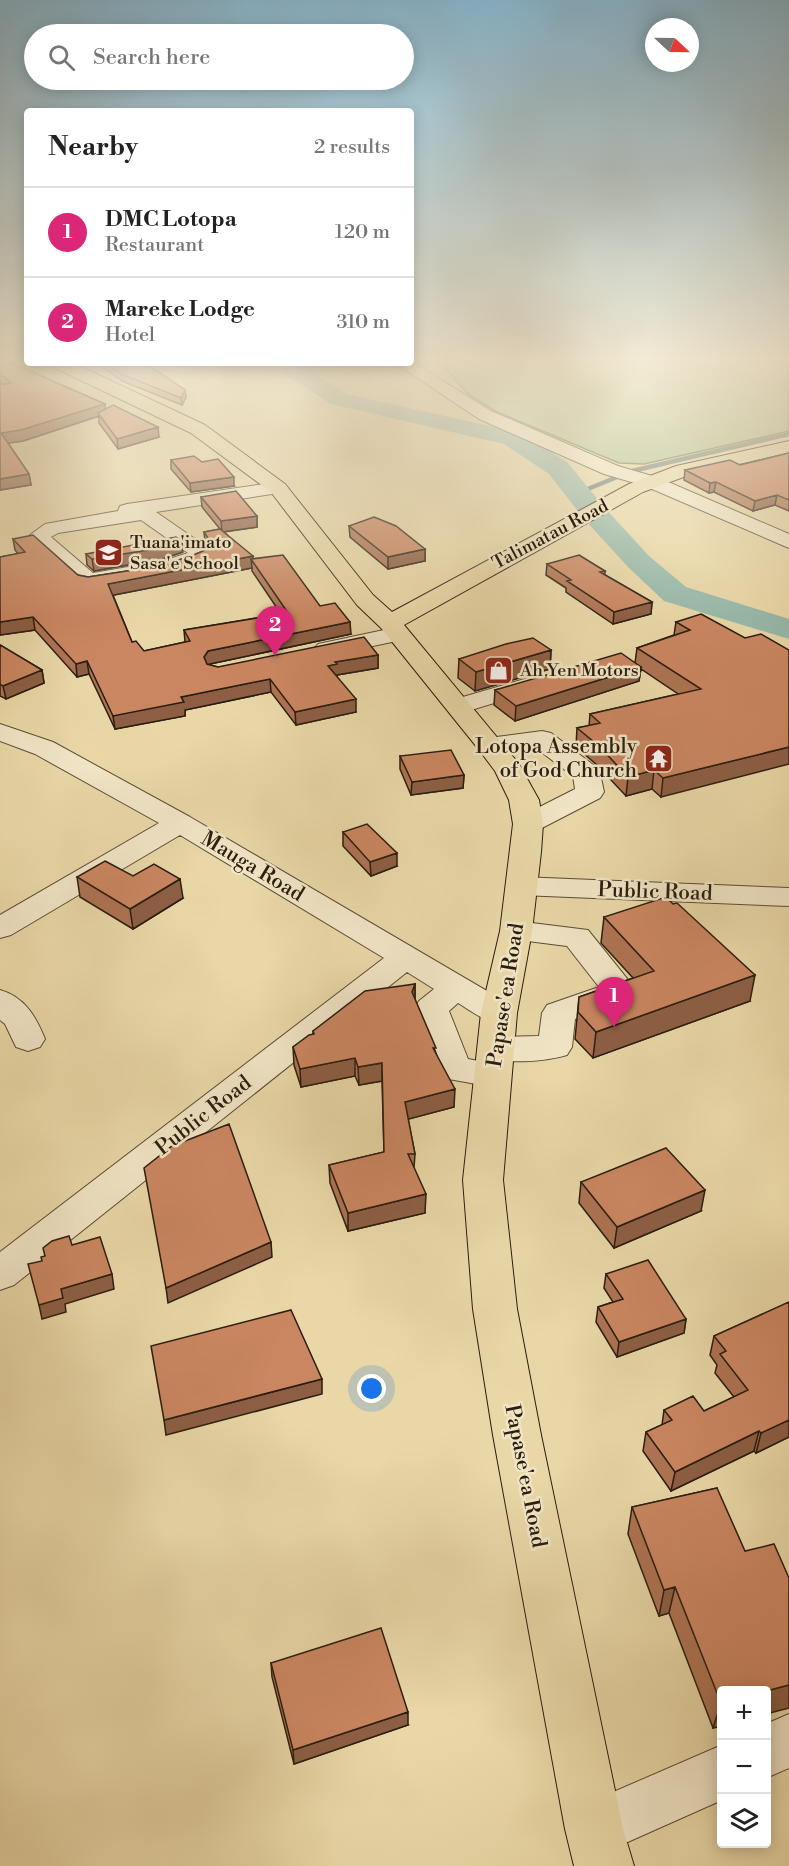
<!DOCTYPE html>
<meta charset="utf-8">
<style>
body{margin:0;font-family:"Libre Bodoni",serif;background:#f6f6f6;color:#222}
.controls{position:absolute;right:18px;bottom:18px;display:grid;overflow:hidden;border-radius:6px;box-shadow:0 3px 15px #0003}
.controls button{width:54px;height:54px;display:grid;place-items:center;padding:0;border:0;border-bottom:2px solid #e0e0e0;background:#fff;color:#222;font:30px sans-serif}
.compass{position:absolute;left:645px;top:18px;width:54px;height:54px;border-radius:50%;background:#fff;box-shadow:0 3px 15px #0003;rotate:112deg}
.you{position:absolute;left:372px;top:1389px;width:21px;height:21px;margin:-15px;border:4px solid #fff;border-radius:50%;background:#1a73e8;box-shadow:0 0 0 9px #1a73e833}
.badge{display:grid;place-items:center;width:39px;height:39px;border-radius:50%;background:#db2777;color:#fff;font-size:20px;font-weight:700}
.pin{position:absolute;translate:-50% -50px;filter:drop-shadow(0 2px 3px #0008)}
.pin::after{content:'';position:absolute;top:32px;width:21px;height:18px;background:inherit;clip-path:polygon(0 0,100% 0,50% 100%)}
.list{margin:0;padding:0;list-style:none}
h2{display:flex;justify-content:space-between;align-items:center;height:78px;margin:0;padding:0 24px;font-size:26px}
h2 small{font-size:20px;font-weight:400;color:#767676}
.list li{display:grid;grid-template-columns:39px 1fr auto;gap:18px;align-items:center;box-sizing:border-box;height:90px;padding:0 24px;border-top:2px solid #e0e0e0}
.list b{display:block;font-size:22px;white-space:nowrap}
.list p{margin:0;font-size:20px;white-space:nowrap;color:#767676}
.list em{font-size:20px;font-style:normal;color:#767676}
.icon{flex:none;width:33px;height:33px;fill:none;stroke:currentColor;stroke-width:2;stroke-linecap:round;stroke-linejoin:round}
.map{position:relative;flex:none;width:789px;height:1866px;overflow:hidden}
.search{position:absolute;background:#fff;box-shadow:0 3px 15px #0003;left:24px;top:24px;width:390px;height:66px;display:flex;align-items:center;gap:15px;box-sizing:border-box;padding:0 21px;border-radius:33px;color:#767676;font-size:22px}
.panel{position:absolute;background:#fff;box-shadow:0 3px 15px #0003;left:24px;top:108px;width:390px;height:258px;border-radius:6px}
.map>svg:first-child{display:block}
.green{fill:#b0bf8d;stroke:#6d6e4e;stroke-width:1.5}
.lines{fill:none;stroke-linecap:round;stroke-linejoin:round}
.stream{stroke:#6b7b6c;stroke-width:4.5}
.river{fill:#97b9aa;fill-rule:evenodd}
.minor-casing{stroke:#5a4c35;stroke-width:2}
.major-casing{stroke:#2a1d0f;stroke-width:2}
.minor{fill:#f1e5c6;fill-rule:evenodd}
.major{fill:#e9d7a7;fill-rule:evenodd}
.wall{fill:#ae7353;stroke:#2a1d0f;stroke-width:1.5;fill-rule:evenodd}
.shaded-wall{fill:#8d5e44;stroke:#2a1d0f;stroke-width:1.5}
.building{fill:#ca8661;stroke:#2a1d0f;stroke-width:1.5}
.labels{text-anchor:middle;stroke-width:5;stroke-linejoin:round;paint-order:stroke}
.far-street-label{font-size:18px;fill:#2a1d0f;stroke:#f1e5c6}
.far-poi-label{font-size:18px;fill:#2a1d0f;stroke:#f1e5c6;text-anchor:start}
.poi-label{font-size:21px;fill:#2a1d0f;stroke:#f1e5c6;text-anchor:end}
.street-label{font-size:21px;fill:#2a1d0f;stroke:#f1e5c6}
</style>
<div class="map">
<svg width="789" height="1866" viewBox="0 0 789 1866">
<rect width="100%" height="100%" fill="#e9d7a7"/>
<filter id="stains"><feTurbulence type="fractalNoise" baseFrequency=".00333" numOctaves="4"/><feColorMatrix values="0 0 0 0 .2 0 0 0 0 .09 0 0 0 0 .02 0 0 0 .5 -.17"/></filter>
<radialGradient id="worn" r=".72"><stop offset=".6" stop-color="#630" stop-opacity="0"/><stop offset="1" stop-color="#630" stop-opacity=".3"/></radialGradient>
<!-- green -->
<path class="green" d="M444 356H789V431L644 464 619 463 497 412 469 395 446 369Z"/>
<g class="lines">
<!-- stream -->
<path class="stream" d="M632 471 789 434
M578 493 617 477"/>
<!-- river -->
<path class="river" d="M281 363H303V366L347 394 521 433 567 462 604 507 649 556 686 587 789 619V639L664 601 629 568 584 519 549 474 504 444 331 404 283 373 280 368Z"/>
<defs>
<path id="minor" d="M411 361 491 411 618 466 659 478 789 534V548L645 486 604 474 479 419 395 363H411Z
M278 482 285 484 288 488 285 492 156 512 205 546 211 555C198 573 113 584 89 587L81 585 34 543 30 535 45 524 118 511 120 506 127 504ZM141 520 188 553 163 561 93 573 51 537 58 533Z
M398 627 406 629 410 634 406 639 326 656 318 654 314 649 318 644Z
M535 676 544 678 547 683 544 688 458 714 449 711 445 706 449 701Z
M0 724 53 742 190 817 511 1005 516 1013 511 1021C490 1027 476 1014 458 1003L449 1011 468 1059 505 1066 511 1075 505 1084 493 1087 443 1078 414 1009 419 1001 434 989 407 972 14 1285 0 1290V1252L384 958 180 835 11 935 0 938V915L159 823 35 754 0 741Z
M542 731 551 733 596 767 600 773 604 792 600 798 538 830 528 833 518 830 514 824 518 818 575 789 573 776 536 748 490 753 481 751 477 745 481 739Z
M521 877 789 888V906L521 895 510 892 506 886 510 880Z
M516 921 588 930 637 991 632 999 575 1019 572 1047 567 1055C543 1062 507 1064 483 1057L478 1049 483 1041 495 1037 539 1036 542 1013 547 1005 599 987 567 946 505 938 500 931 505 924Z
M0 990C25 997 36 1017 45 1039L40 1047 28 1051 16 1047 5 1024 0 1020Z
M789 1714V1768L766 1778V1724Z
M722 1745V1800L594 1857 574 1849 566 1829 574 1809Z"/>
<path id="major" d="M51 363H73L205 425 285 484 373 595 392 612 629 484 676 466 789 441V453L689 475 643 492 404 625 519 764 539 800 543 824 541 852 532 931 517 1013 503 1180 517 1309 541 1435 623 1829 634 1866H574L565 1829 493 1435 473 1309 463 1180 481 1013 500 931 513 824 509 800 495 771 480 751 381 628 357 605 271 492 191 433 53 367Z"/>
</defs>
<!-- minor casing -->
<use href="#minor" class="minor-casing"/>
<!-- major casing -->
<use href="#major" class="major-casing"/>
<!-- minor -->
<use href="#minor" class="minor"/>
<!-- major -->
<use href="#major" class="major"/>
</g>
<!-- wall -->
<path class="wall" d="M0 358 105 404V409L159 437 118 449 99 423V416L23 441 8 443 29 474 31 485 0 490 2 384 0 382Z
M97 363H145L185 390 186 397 182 405 122 381Z
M789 453V511L775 505 753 511 714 492 709 493 684 480 685 470 740 465Z
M171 460 234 486 191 492 171 469Z
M201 497 257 516V527L224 532 253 559 320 606 351 634 210 664 209 665 218 667 378 655V668L337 675V677L356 712 296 725 271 692 185 710V716L115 729 89 674 77 677 35 630 0 635V557L18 554 15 550 13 539 78 575 88 577 153 567 189 557 203 551 208 547 205 543 204 532 220 529 202 507ZM252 568V571L281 614 184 630 185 642 144 651 132 642 113 595Z
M349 526 425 549V561L388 569 350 537Z
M183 552 162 559 94 571 87 565 86 554Z
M547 564 605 571V575L652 602 651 614 613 624 566 592V588L546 575Z
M676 622 745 638 661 797 652 789 626 796 597 765 576 747 577 728 589 726 590 714 678 694 641 669 639 681 515 721 494 705 495 690 635 663 637 648 674 635Z
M0 645 42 670 44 683 6 699 0 696Z
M551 650 550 669 475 691 458 678 459 659Z
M400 756 464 775 463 788 411 795 400 769Z
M343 832 397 866 371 876 343 846Z
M133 876 183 898 133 929 80 897 77 877Z
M604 917 750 1001 593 1058 575 1039 579 997 633 978 601 943Z
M415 984V1000L436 1053 454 1107 408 1119 415 1154 414 1168 425 1213 348 1231 330 1183 329 1165 384 1152 382 1081 359 1085 355 1076 301 1087 294 1065 293 1047 313 1034V1031Z
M581 1182 701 1211 614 1248 579 1203Z
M606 1274 686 1319 684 1333 617 1357 596 1322 598 1307 613 1302 604 1288Z
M789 1302V1437L756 1453 754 1451 671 1491 643 1451 646 1432 662 1425 664 1410 704 1411 734 1397 715 1373 717 1365 710 1355 714 1336Z
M717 1488 722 1726 713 1728 669 1613 659 1616 628 1534 632 1507Z
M271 1663 408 1725 294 1764 272 1677Z"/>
<!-- shaded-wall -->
<path class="shaded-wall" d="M185 390 186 397 182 405 181 398Z
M105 404 106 414 98 413 99 416 23 441 3 444 1 433Z
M158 427 159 437 118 449 117 439Z
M29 474 31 485 0 490V479Z
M234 477V486L191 492 190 483Z
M716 482 714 492 709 493 710 483Z
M777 495 775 505 753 511 755 501Z
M257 516V527L222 532 221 521Z
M182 541 183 552 162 559 94 571 92 559Z
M425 549V561L388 569V557Z
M253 556V562L251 559 252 568 109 596 108 584Z
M652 602 651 614 613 624 614 612Z
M33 617 35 630 0 635V622Z
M350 622 351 634 210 664 205 670 204 657 208 651Z
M551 650 550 669 475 691 476 672Z
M378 655V668L337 675V677L328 666 335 662Z
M87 661 89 674 77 677 76 664Z
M641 667 639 681 515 721 516 706Z
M42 670 44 683 6 699 3 686Z
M270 679 271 692 185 710V716L115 729 113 716 181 697Z
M356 699V712L296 725 295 712Z
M789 747V764L661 797 663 778Z
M654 770 652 789 626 796 628 777Z
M464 775 463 788 411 795 412 782Z
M397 853V866L371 876 370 862Z
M180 879 183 898 133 929 130 909Z
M755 975 750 1001 593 1058 596 1032Z
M415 984V1002L412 992Z
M355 1058V1076L301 1087 300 1069Z
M382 1063V1081L359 1085 358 1067Z
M455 1089 454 1107 405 1120V1102Z
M705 1190 701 1211 614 1248 617 1227Z
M426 1194 425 1213 348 1231V1213Z
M271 1242 272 1257 168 1303 166 1288Z
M112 1274 114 1289 65 1304 66 1312 42 1319 39 1305 61 1289Z
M686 1319 684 1333 617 1357 619 1342Z
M322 1379V1394L166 1435 164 1420Z
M789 1420V1437L756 1453 761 1433Z
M759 1431 754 1451 671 1491 675 1472Z
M675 1587 669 1613 659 1616 664 1590Z
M789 1685V1708L766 1714V1691Z
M721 1703H722V1726L713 1728Z
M408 1712V1725L294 1764 293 1750Z"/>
<!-- building -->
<path class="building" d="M0 358 105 404 21 430 1 433 29 474 0 479V385L11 383 0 374Z
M106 363H145L185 390 181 398 121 374Z
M113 405 158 427 117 439 98 413Z
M789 453V500L777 495 755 501 716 482 710 483 685 470 730 460 740 465Z
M194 456 202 462 218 459 234 477 190 483 171 460Z
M236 491 257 516 221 521 201 497Z
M374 517 396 526 425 549 388 557 349 526Z
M220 529 253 556 108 584 132 642 136 641 144 651 190 641 184 630 288 613 251 559 283 555 320 606 335 603 350 622 208 651 204 657 207 664 218 667 364 637 378 655 335 662 337 664 328 666 356 699 295 712 270 679 181 697 184 702 113 716 87 661 76 664 33 617 0 622V557L25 552 13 539 33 535 78 575 88 577 153 567 189 557 203 551 212 544 204 532Z
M176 537 182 541 161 548 92 559 86 554Z
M579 555 605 571 600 572 652 602 614 612 567 581 571 580 547 564Z
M701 614 745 638 761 634 789 650V747L663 778 654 770 628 777 599 746 577 728 600 723 590 714 701 689 637 648 690 630 676 622Z
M533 638 551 650 476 672 459 659 506 644Z
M0 645 42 670 3 686 0 684Z
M621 653 641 667 516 706 495 690Z
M451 750 464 775 412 782 400 756Z
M367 824 397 853 370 862 343 832Z
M105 861 133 876 154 864 180 879 130 909 77 877Z
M666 897 673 904 677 903 755 975 596 1032 578 1012 579 997 654 971 604 917Z
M415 984 412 992 436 1048H433L455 1089 405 1102 415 1154H408L426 1194 348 1213 329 1165 384 1152 382 1063 358 1067 355 1058 300 1069 293 1047 309 1035 314 1034 313 1031 365 991Z
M229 1124 271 1242 166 1288 144 1168 172 1146Z
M666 1148 705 1190 617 1227 581 1182Z
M69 1236 72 1245 100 1237 112 1274 61 1289 63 1298 39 1305 28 1264 42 1261 41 1257 45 1256 43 1248 52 1241Z
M648 1260 686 1319 619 1342 598 1307 623 1299 606 1274Z
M789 1302V1420L761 1433 759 1431 675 1472 646 1432 672 1420 664 1410 693 1396 704 1411 748 1390 720 1354 726 1351 714 1336Z
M291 1310 322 1379 164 1420 151 1346Z
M717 1488 745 1551 774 1544 789 1578V1685L766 1691 722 1690V1703H721L675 1587 664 1590 632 1507Z
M381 1628 408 1712 293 1750 271 1663Z"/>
<!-- sky -->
<linearGradient id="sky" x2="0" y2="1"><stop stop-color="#87b6cf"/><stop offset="0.58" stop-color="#f5edd7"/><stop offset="1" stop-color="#f5edd7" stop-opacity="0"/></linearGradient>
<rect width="789" height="618" fill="url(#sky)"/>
<!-- icons -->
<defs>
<symbol id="school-square" viewBox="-11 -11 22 22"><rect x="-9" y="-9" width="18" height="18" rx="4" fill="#8f2418" stroke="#f1e5c6"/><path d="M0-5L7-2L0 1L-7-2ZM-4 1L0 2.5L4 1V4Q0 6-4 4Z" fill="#fff"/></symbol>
<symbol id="shop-square" viewBox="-11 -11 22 22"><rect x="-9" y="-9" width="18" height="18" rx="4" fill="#8f2418" stroke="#f1e5c6"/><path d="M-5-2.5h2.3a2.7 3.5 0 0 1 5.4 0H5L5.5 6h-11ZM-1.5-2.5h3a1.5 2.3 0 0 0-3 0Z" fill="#fff"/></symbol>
<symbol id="temple-square" viewBox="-11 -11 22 22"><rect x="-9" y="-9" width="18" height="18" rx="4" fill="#8f2418" stroke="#f1e5c6"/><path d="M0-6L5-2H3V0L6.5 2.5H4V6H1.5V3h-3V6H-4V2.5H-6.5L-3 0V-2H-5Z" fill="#fff"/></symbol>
</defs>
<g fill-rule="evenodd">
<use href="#school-square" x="92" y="536" width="33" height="33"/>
<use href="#shop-square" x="482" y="654" width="33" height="33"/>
<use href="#temple-square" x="642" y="742" width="33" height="33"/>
</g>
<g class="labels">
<!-- far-street labels -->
<g class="far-street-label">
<text transform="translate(550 534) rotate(-28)" y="6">Talimatau Road</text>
</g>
<!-- far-poi labels -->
<g class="far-poi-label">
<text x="130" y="548">Tuana'imato<tspan x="130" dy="21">Sasa'e School</tspan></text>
<text x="520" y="676">Ah Yen Motors</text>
</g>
<!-- poi labels -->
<g class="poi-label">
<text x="637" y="753">Lotopa Assembly<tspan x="637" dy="24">of God Church</tspan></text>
</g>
<!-- street labels -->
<g class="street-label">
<text transform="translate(253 866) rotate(31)" y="7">Mauga Road</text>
<text transform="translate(655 891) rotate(2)" y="7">Public Road</text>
<text transform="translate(505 995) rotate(-81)" y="7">Papase'ea Road</text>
<text transform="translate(203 1115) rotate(-38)" y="7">Public Road</text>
<text transform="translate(526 1476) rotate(79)" y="7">Papase'ea Road</text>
</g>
</g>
<rect width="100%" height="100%" filter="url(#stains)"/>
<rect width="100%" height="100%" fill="url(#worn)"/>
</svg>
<div class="controls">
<button>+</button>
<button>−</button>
<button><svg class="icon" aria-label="layers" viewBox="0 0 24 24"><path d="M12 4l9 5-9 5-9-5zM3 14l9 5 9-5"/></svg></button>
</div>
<svg class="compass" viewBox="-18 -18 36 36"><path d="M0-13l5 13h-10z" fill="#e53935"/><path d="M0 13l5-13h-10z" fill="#767676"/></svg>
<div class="you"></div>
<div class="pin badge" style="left:614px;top:1027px">1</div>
<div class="pin badge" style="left:275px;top:656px">2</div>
<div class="search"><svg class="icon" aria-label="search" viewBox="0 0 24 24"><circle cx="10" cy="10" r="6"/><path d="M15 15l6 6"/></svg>Search here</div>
<section class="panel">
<h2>Nearby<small>2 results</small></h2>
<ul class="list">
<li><span class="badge">1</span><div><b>DMC Lotopa</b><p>Restaurant</p></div><em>120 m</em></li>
<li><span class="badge">2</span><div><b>Mareke Lodge</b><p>Hotel</p></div><em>310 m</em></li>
</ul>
</section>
</div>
